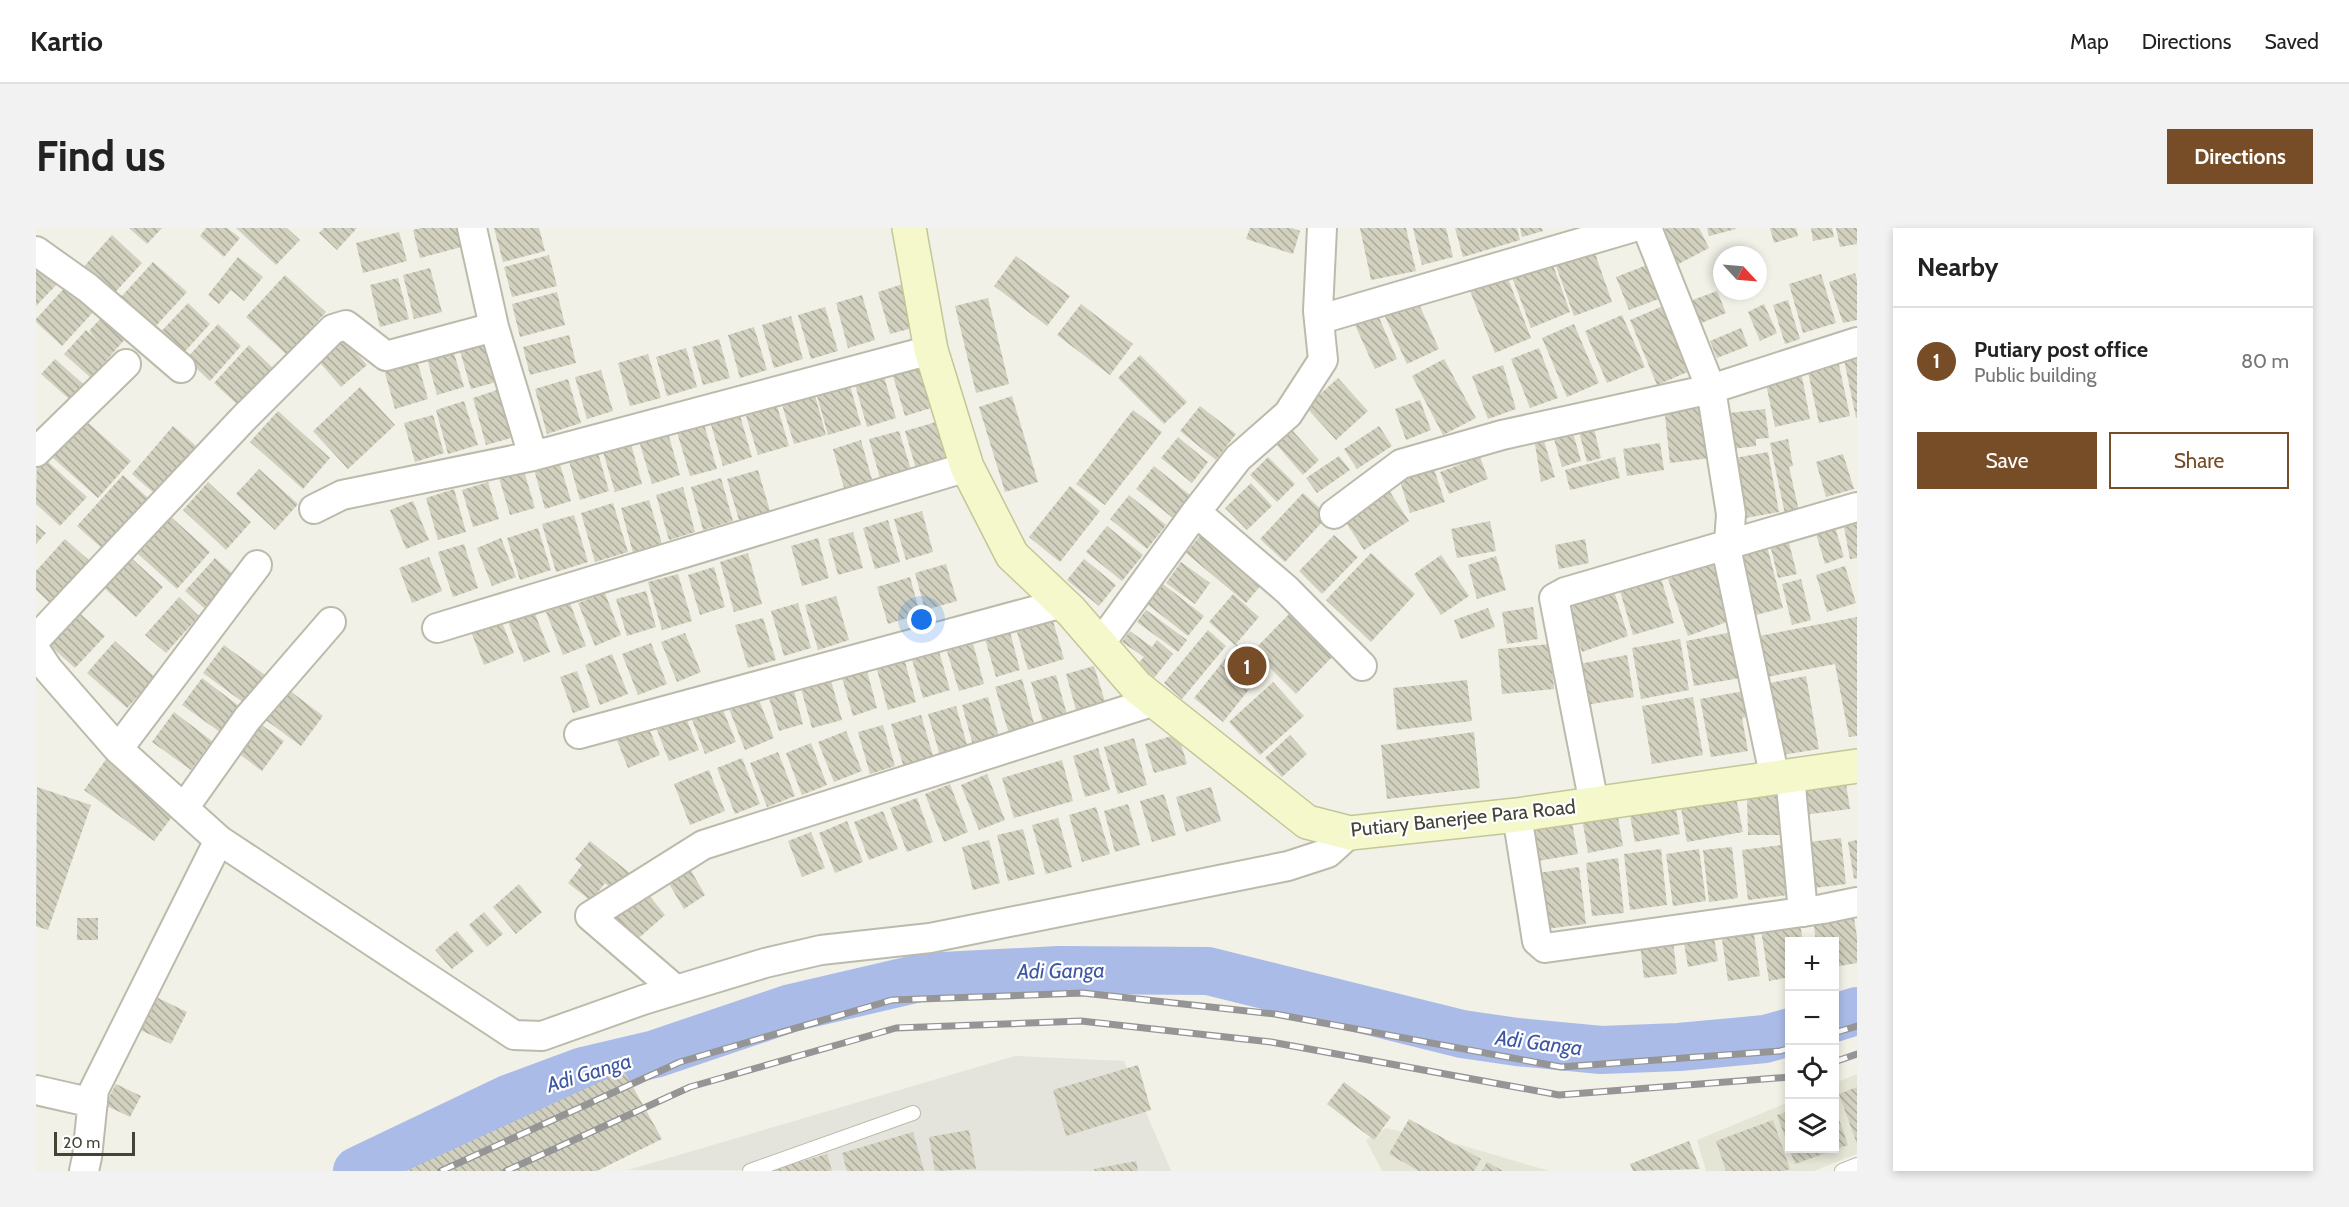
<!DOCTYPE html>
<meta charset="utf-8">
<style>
body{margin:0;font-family:Cabin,sans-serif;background:#f2f2f2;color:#222}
.controls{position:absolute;right:18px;bottom:18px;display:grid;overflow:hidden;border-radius:0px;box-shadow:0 3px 9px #0003}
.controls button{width:54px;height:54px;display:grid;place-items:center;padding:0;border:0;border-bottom:2px solid #e0e0e0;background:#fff;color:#222;font:30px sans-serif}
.compass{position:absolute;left:1677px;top:18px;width:54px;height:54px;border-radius:50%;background:#fff;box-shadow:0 3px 9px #0003;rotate:116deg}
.scale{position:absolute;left:18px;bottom:15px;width:81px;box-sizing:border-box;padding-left:6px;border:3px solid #444337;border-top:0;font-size:16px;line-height:21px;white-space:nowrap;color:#444337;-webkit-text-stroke:4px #fff;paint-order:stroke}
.you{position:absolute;left:886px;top:392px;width:21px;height:21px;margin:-15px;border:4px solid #fff;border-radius:50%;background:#1a73e8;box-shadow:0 0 0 9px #1a73e833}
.badge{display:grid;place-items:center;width:39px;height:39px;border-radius:50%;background:#774d28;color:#fff;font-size:20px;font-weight:700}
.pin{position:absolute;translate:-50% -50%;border:3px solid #fff;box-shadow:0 2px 6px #0006}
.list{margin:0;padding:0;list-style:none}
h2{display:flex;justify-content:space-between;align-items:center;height:78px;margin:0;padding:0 24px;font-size:26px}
h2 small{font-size:20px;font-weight:400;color:#767676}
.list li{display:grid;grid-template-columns:39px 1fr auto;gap:18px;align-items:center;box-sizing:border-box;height:108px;padding:0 24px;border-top:2px solid #e0e0e0}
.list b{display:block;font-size:22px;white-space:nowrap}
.list p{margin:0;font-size:20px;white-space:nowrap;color:#767676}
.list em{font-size:20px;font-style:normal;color:#767676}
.actions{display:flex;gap:12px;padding:18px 24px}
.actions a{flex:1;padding:14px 0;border:2px solid #774d28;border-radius:0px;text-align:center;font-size:21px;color:#774d28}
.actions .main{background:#774d28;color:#fff}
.icon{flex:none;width:33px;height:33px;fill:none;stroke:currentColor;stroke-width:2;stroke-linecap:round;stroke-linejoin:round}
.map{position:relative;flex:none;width:1821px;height:943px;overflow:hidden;border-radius:0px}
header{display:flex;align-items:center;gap:36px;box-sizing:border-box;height:84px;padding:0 30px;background:#fff;border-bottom:2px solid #e0e0e0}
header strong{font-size:28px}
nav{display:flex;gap:33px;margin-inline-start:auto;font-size:21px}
.intro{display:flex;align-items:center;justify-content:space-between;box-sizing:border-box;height:144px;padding:0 36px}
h1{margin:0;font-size:42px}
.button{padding:15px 27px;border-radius:0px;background:#774d28;color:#fff;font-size:21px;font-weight:700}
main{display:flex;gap:36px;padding:0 36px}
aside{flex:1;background:#fff;border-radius:0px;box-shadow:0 3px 9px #0003}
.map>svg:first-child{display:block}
.residential{fill:#e5e5d6}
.industrial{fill:#e4e3dc}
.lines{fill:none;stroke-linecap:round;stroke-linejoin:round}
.river{stroke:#aabbe7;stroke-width:48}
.building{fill:url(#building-back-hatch)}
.lane-casing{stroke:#bcbbab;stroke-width:16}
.street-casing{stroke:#bcbbab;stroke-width:32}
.secondary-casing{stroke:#c4c698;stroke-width:36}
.lane{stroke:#fff;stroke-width:14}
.street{stroke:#fff;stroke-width:28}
.secondary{stroke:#f4f8cb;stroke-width:33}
.rail-casing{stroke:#959595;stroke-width:7}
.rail{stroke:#fff;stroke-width:4.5;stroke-dasharray:14;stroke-linecap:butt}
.labels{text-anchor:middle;stroke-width:4.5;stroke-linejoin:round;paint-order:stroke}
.street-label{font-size:20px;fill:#444337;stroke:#fff}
.water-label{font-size:21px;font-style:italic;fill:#3d57a2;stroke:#fff}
</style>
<header>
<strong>Kartio</strong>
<nav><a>Map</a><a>Directions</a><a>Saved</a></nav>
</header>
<div class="intro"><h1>Find us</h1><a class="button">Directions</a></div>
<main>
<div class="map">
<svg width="1821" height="943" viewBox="0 0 1821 943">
<defs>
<pattern id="building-back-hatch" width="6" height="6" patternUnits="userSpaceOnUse" patternTransform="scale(1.5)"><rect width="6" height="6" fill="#d2d0be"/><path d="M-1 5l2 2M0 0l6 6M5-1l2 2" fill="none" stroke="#acaa9b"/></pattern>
</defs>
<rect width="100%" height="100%" fill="#f1f1e7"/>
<!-- residential -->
<path class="residential" d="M1821 846V926L1778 943H1670L1661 912 1753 874 1754 920H1798L1799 855Z
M1350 900 1425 917 1513 943H1346L1330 912Z"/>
<!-- industrial -->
<path class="industrial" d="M979 828 1088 833 1135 943 592 942Z"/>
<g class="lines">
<!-- river -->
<path class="river" d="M1798 790 1821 783
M321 943 474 870 547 843 619 826 755 780 888 749 1023 742 1172 743 1426 806 1481 814 1565 822 1643 819 1729 811 1754 804"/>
</g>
<!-- building -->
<path class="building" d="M93 0H126L111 16Z
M170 0H191L204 10 188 29 164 8Z
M200 0H251L264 12 240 37Z
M288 0H321L301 22 283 5Z
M385 0H425L429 18 384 30 377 2Z
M458 0H503L509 23 467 34Z
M1214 0H1256L1264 3 1257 26 1210 11Z
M1324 0H1370L1380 43 1335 52Z
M1377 0H1410L1417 29 1386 37Z
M1419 0H1481L1484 12 1427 29Z
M1484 0H1506L1507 3 1486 9Z
M1631 0H1663L1673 20 1633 41 1616 7Z
M1671 0H1700V1L1673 8Z
M1734 0H1760L1762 8 1738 15Z
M1775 0H1796L1798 9 1777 13Z
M1800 0H1821V16L1804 19Z
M363 4 371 33 327 45 320 15Z
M76 7 106 35 73 71 43 44Z
M1555 14 1576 74 1538 88 1516 27Z
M1513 26 1534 84 1495 100 1473 41Z
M513 27 521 58 476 69 468 39Z
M980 28 1034 68 1011 98 958 58Z
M202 29 227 49 208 73 195 62 183 76 172 67Z
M0 33 23 54 0 78Z
M117 34 151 64 118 100 85 69Z
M1616 35 1628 69 1593 82 1580 49Z
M394 40 406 84 378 91 367 47Z
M1469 43 1495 110 1459 125 1432 58Z
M1819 45 1821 52V92L1807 95 1793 54Z
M1785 46 1800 95 1767 105 1753 56Z
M249 47 290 84 251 127 210 89Z
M362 50 373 91 344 99 334 57Z
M33 55 60 81 26 118 0 94V91Z
M867 56 880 99 854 106 842 64Z
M1681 63 1690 85 1663 96 1654 73Z
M521 64 529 97 484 109 476 76Z
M826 67 839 112 812 120 800 75Z
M1379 67 1403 121 1371 136 1346 82Z
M952 70 973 156 940 165 919 78Z
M1752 72 1764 111 1749 116 1737 77Z
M152 75 174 96 143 130 120 109Z
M1634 75 1661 140 1621 157 1594 92Z
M1045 76 1097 116 1074 147 1021 107Z
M1728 76 1741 105 1724 113 1712 84Z
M1338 78 1361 131 1339 141 1315 88Z
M789 79 802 123 775 131 762 87Z
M74 80 97 102 55 150 28 126 50 102 61 112 53 103Z
M1586 87 1609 139 1571 155 1549 103Z
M755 88 767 131 738 140 726 97Z
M182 96 205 118 174 153 150 131Z
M1538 96 1563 155 1531 169 1506 110Z
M718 99 731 142 704 150 692 107Z
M1705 100 1712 118 1681 130 1674 113Z
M451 107 464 153 435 161 422 116Z
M533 107 540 135 494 147 487 119Z
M305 108 331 137 305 159 280 130Z
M683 111 694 150 667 157 656 119Z
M415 115 428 159 401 167 389 123Z
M213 117 238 141 204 179 178 155Z
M650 120 661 159 631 168 620 129Z
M1503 120 1522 170 1494 180 1475 131Z
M1821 123V190H1820L1807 127Z
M612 126 625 170 594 178 582 135Z
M1104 127 1151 174 1128 196 1082 150Z
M1801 128 1814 188 1783 195 1770 135Z
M380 129 392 171 359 181 347 138Z
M19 131 54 162 40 177 5 146Z
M1408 131 1440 190 1407 207 1376 148Z
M882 137 895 180 869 188 856 145Z
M1467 137 1480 181 1452 191 1436 148Z
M565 142 577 183 551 191 539 149Z
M1765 143 1774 191 1739 199 1729 151Z
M847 145 860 190 831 199 818 153Z
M1302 150 1332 183 1300 212 1270 179Z
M532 151 545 195 511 206 499 161Z
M813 154 825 197 792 207 780 164Z
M324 159 359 197 312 241 277 203Z
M777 160 790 207 758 216 744 170Z
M464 161 478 209 450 217 437 170Z
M976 168 1002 254 969 264 943 179Z
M1384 172 1395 202 1370 212 1359 181Z
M428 173 442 217 412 226 400 182Z
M1669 173 1675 230 1634 235 1628 178Z
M741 178 753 218 722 227 710 188Z
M1164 178 1200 206 1180 232 1144 203Z
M1729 181 1733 210 1720 211V218L1696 221 1693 185Z
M1097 182 1126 204 1069 277 1040 256Z
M242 183 294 230 267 261 214 214Z
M703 184 716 229 687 238 674 193Z
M41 185 95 233 62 270 8 222Z
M397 187 408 225 379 234 368 195Z
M1556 192 1565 230 1551 234 1541 196Z
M900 194 911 235 881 244 869 203Z
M668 196 681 241 654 248 641 204Z
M137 198 160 218 119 266 96 246Z
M1343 198 1356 218 1321 241 1308 221Z
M1535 198 1545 233 1526 239 1516 204Z
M1256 202 1283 232 1267 247 1240 216Z
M863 203 877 248 846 257 833 211Z
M632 205 644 247 616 256 603 213Z
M1142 209 1172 234 1156 255 1125 230Z
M1752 211 1757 238 1753 239 1763 283 1749 286 1734 215Z
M825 212 838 259 810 267 797 221Z
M1508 213 1519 249 1505 254 1499 216Z
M1624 215 1628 242 1591 248 1587 221Z
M595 216 606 256 579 264 567 224Z
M1 224 51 269 24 298 0 276Z
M1732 224 1743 284 1704 291 1693 231Z
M562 225 573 263 544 272 533 233Z
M1807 226 1818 261 1790 269 1780 234Z
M1303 228 1314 242 1281 265 1270 250Z
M1232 229 1259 256 1241 274 1214 247Z
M1444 229 1452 251 1413 266 1404 244Z
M1579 229 1584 250 1534 262 1529 242Z
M523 233 535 273 509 281 498 241Z
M1118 238 1155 268 1137 290 1100 261Z
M223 241 262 276 239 302 200 266Z
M1398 241 1409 274 1374 285 1364 253Z
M722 242 734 283 703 292 691 251Z
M488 243 499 280 474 287 463 250Z
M87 247 115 273 70 324 41 298Z
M685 250 697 293 667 302 655 259Z
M172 254 215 294 190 322 147 282Z
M452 254 463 291 437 299 426 262Z
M1215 255 1236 278 1211 302 1189 280Z
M1034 258 1064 283 1024 334 993 309Z
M647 259 659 304 633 312 620 267Z
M418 261 430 304 402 312 390 270Z
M1352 261 1373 293 1328 322 1307 290Z
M1267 265 1292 288 1249 334 1224 311Z
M1093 267 1130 297 1111 321 1074 291Z
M613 272 626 316 597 325 585 280Z
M377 273 393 312 370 321 354 282Z
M577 275 592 324 559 334 545 285Z
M886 283 897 324 870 332 858 291Z
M538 287 552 334 520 344 506 296Z
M135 289 174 324 141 361 102 326Z
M852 292 864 334 839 341 827 300Z
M1454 293 1460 323 1421 330 1415 301Z
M1798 296 1808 329 1789 336 1779 302Z
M1821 296V330L1814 331 1808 299Z
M0 297 10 305 0 316Z
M1071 298 1107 327 1086 353 1050 324Z
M1171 299 1231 350 1210 375 1150 325Z
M502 300 515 342 484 352 471 310Z
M817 304 827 340 802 347 792 311Z
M1298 307 1322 329 1286 366 1263 343Z
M465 310 480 349 456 358 441 320Z
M782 310 793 350 766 358 755 318Z
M29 311 55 334 16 377 0 362V343Z
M1549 311 1553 335 1523 341 1519 317Z
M1752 311 1761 346 1742 350 1734 316Z
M428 316 442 360 417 369 402 324Z
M1731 318 1747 380 1716 388 1700 327Z
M712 325 726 376 698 384 684 334Z
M1335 325 1379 366 1335 414 1290 372Z
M91 326 127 359 100 389 64 356Z
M1405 327 1433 368 1405 387 1378 346Z
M1460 328 1470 362 1441 371 1432 337Z
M393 329 406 363 376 375 363 340Z
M179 330 198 347 168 380 149 363Z
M1048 331 1080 357 1063 378 1031 352Z
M1145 334 1174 355 1159 376 1130 355Z
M1680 334 1699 391 1652 408 1632 351Z
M910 336 921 373 889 382 879 345Z
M1809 338 1820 375 1791 384 1780 347Z
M678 339 689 379 664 387 652 347Z
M1623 343 1638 395 1597 407 1582 356Z
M642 346 656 393 626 402 612 354Z
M874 349 884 386 852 396 841 359Z
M1765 351 1775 392 1756 397 1746 356Z
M1127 356 1168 388 1152 408 1111 376Z
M610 363 620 399 591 408 580 371Z
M1578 363 1592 408 1546 424 1531 379Z
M569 365 585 407 559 418 542 375Z
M1197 366 1223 389 1199 417 1173 394Z
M800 368 813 412 782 422 769 377Z
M143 369 163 388 130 425 109 407Z
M534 375 550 418 527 427 510 384Z
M762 375 775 420 748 428 735 383Z
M1497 379 1502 411 1471 416 1466 384Z
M1259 380 1302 423 1260 466 1217 423Z
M1452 380 1459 399 1425 411 1418 392Z
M497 381 514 424 488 434 471 391Z
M40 382 69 408 39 440 10 414Z
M1110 382 1151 412 1142 424 1101 394Z
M464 389 478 425 448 437 434 401Z
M1821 389V508L1813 509 1799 436 1725 450 1718 409Z
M727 390 740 432 712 440 699 397Z
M1017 393 1028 431 992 442 981 404Z
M1172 402 1190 418 1146 471 1128 455Z
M1094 403 1116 419 1121 412 1137 426 1118 450 1101 437 1108 429 1086 414Z
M1702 403 1710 449 1658 458 1650 413Z
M974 404 984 442 960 449 949 411Z
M649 405 665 444 641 454 625 414Z
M1644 411 1653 462 1605 471 1596 420Z
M936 412 948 456 923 463 910 420Z
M79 413 119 449 91 480 51 445Z
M615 415 631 456 602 467 586 426Z
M1201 416 1230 440 1187 494 1158 470Z
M1514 416 1518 461 1466 466 1462 421Z
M188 417 229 447 208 475 167 445Z
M902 420 914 462 887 470 875 428Z
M576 426 592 466 564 477 549 437Z
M1591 427 1598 469 1550 477 1543 436Z
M868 430 880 474 852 482 840 438Z
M1058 438 1071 480 1042 489 1030 446Z
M541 443 554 479 537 485 524 449Z
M831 443 841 480 817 488 806 450Z
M1020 447 1032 490 1008 497 995 454Z
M1770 448 1783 521 1746 527 1734 455Z
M794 449 806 492 776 500 764 457Z
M166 450 203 478 184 504 146 477Z
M986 451 999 499 973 506 959 459Z
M1431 452 1436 493 1361 502 1357 460Z
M1237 454 1268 488 1224 527 1193 494Z
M245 456 287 488 265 518 223 487Z
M756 456 767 496 743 503 731 463Z
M1713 462 1717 488 1706 490 1712 523 1675 529 1664 471Z
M721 467 738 510 709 522 692 478Z
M952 469 963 509 937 517 926 477Z
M1657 469 1667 527 1616 536 1606 478Z
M685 477 700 514 669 526 655 489Z
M920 478 932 520 904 528 892 486Z
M138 484 176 513 155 542 116 514Z
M648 485 663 522 633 533 619 497Z
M885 487 898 531 868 540 855 496Z
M216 490 248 513 226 543 194 519Z
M610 493 624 527 592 540 578 505Z
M847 497 859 538 834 546 822 504Z
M810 503 826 543 798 554 782 514Z
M1438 504 1444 560 1351 571 1345 517Z
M1142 506 1151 536 1118 545 1109 516Z
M1254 507 1271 526 1246 549 1229 530Z
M1098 510 1111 557 1082 566 1068 519Z
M775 515 791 557 766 567 750 525Z
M1062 520 1074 562 1049 569 1037 528Z
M742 524 759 568 731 579 714 535Z
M71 530 141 582 118 613 48 562Z
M706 530 724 576 699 586 681 540Z
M1026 532 1037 573 978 590 966 550Z
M673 542 689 583 654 597 638 556Z
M951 546 969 592 943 602 925 557Z
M914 556 932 604 908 614 889 566Z
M1810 556 1814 581 1767 587 1764 563Z
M1 559 55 577 12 702 0 698Z
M1175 559 1185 593 1150 604 1140 569Z
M1128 566 1140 607 1116 614 1104 573Z
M1747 568 1749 607H1712L1711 569Z
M881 570 897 614 871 624 854 580Z
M1700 570 1707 604 1651 614 1645 580Z
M1639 574 1644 606 1599 614 1593 583Z
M1092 576 1104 617 1079 624 1068 583Z
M1060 579 1074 626 1046 634 1033 587Z
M847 583 862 621 833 632 818 594Z
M1581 584 1587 618 1552 625 1546 590Z
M1022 590 1036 639 1010 646 996 597Z
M1535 590 1542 626 1502 633 1496 597Z
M811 593 827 634 799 645 783 605Z
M987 601 999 646 972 653 961 607Z
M775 604 789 640 766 649 752 613Z
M1805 610 1810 656 1770 661 1765 615Z
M953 612 964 655 937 662 926 619Z
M1821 612V650L1818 651 1812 614Z
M554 613 595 646 580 664 569 655 555 673 532 655 546 637 539 631Z
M1753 616 1759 666 1712 672 1706 622Z
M1696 619 1702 670 1673 674 1667 622Z
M1625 621 1631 677 1594 682 1588 626Z
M1663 621 1670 673 1637 678 1630 626Z
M1582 630 1588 685 1556 688 1550 635Z
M1543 639 1550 696 1509 701 1502 645Z
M654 641 669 667 648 681 632 654Z
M483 656 506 684 480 706 457 679Z
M608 661 629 687 596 716 574 690Z
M448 684 467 706 451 719 433 697Z
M1817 684 1821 709V735L1798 739V714H1780L1777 691Z
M41 690H62V712H41Z
M1716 692 1724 748 1692 753 1684 697Z
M1764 695 1767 714H1754V749L1733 753 1725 702Z
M1676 698 1682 733 1652 739 1646 703Z
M421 703 438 723 416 741 399 722Z
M1636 705 1641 746 1608 750 1603 708Z
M120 769 151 784 135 816 104 802Z
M1102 837 1115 882 1030 908 1017 862Z
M588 843 626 911 561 943H370Z
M1308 854 1355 889 1338 912 1291 876Z
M80 856 105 868 94 889 69 877Z
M1821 859V916L1803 866Z
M1799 880 1812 917 1759 936 1741 887 1754 883V920H1798Z
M1373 891 1445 931 1438 943H1383L1353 926Z
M1737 892 1754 941 1748 943H1690L1680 913Z
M933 902 940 941 899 943 893 909Z
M877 904 888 943H811L806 925Z
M1653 913 1664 941 1597 943 1594 936Z
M791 926 796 943H736V942Z
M1100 933 1102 943H1059L1058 941Z
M1451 934 1467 943H1446Z"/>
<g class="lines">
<defs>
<path id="lane" d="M714 943 877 885
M1806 943 1821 937"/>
<path id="street" d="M436 0 458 99 497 228
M1611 0 1675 161 1695 286 1692 329 1739 551
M0 23 52 60 145 140
M1285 91 1595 0
M0 224 90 136
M278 281 306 267 497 228 895 122
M1160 284 1251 362 1326 438
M1298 286 1365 236 1466 207 1675 161 1821 114
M401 400 931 239
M0 411 207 191 297 101 310 97 350 128 458 99
M1064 416 1160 284 1202 230 1252 186 1287 132 1282 83 1286 0
M0 423 12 441 82 521 183 612 478 807 506 808 607 772 729 735 785 722 894 710 1252 638 1292 625 1314 605
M543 506 1027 375
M82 521 221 337
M1754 548 1767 684
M1558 576 1518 370 1529 364 1821 279
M148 580 211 491 295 394
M1481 587 1501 713 1509 720 1787 681 1821 674
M640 762 554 688 667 617 1119 473
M0 862 57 875
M48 943 51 929 58 862 183 612"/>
<path id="secondary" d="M873 0 895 122 931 239 976 327 1035 383 1101 459 1271 594 1314 605 1481 587 1821 538"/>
</defs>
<!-- lane casing -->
<use href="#lane" class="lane-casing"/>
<!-- street casing -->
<use href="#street" class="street-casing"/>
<!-- secondary casing -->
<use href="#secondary" class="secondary-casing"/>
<!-- lane -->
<use href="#lane" class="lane"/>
<!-- street -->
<use href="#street" class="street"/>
<!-- secondary -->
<use href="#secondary" class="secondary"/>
<defs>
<path id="rail" d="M1798 805 1821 798
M1798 834 1821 826
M405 943 644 834 856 772 1047 765 1239 786 1525 839 1744 823 1754 820
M470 943 654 859 860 800 1045 793 1235 814 1523 867 1754 849"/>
</defs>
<!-- rail casing -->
<use href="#rail" class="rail-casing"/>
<!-- rail -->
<use href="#rail" class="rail"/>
</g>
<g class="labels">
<!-- street labels -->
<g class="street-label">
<text transform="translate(1427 590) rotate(-6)" y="7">Putiary Banerjee Para Road</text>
</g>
<!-- water labels -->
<g class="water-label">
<text transform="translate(1025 743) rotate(-1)" y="7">Adi Ganga</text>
<text transform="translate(1503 815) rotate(7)" y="7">Adi Ganga</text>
<text transform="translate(553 845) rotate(-17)" y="7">Adi Ganga</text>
</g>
</g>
</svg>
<div class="controls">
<button>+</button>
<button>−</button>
<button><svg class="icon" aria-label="locate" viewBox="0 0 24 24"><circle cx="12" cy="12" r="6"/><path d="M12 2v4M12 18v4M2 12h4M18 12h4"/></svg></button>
<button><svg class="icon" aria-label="layers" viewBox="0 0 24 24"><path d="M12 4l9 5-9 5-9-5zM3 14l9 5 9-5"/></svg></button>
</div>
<svg class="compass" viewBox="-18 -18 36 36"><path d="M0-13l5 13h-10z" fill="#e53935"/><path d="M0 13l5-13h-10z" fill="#767676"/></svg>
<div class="scale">20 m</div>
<div class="you"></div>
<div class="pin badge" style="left:1211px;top:438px">1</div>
</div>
<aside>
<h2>Nearby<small></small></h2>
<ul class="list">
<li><span class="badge">1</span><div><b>Putiary post office</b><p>Public building</p></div><em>80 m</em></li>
</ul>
<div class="actions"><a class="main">Save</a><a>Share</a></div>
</aside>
</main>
